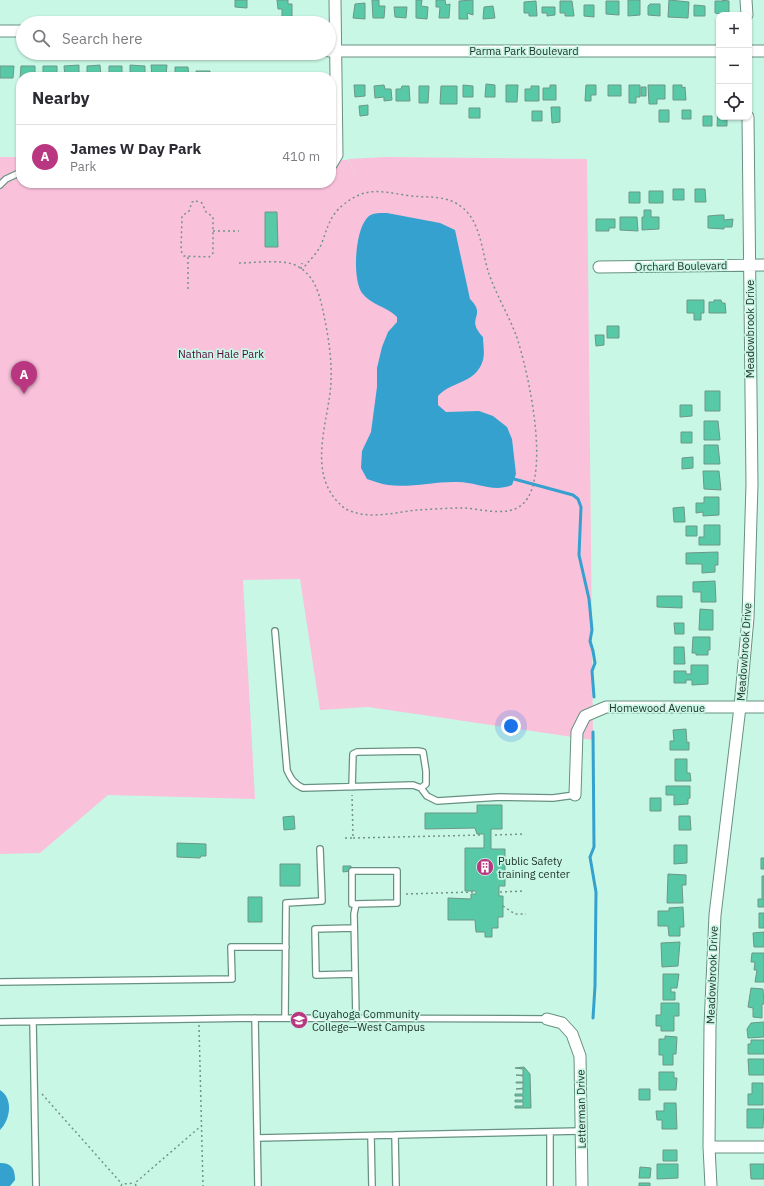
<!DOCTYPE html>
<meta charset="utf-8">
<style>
body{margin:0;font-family:"IBM Plex Sans",sans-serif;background:#f7f7f7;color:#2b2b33}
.controls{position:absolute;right:12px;top:12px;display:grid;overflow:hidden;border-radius:8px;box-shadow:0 1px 3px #0004}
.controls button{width:36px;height:36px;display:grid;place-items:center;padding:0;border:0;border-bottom:1px solid #e1e1e2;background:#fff;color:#2b2b33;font:20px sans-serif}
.you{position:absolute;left:511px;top:726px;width:14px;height:14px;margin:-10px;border:3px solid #fff;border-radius:50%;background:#1a73e8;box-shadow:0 0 0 6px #1a73e833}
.badge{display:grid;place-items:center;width:26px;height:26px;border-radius:50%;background:#b93780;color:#fff;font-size:13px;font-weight:700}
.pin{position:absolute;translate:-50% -33px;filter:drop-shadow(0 1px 2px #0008)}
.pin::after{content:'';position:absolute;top:21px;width:14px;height:12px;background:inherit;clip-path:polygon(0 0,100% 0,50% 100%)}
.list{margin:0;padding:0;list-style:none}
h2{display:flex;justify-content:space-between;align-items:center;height:52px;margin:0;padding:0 16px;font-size:17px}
h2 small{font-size:13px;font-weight:400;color:#7c7c81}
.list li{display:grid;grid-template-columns:26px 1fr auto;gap:12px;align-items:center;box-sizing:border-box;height:64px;padding:0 16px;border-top:1px solid #e1e1e2}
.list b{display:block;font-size:15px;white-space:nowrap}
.list p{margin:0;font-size:13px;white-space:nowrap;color:#7c7c81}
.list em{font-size:13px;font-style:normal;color:#7c7c81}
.icon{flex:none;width:22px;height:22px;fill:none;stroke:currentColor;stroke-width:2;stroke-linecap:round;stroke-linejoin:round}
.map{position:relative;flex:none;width:764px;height:1186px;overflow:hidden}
.search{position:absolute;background:#fff;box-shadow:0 1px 3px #0004;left:16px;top:16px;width:320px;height:44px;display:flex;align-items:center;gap:10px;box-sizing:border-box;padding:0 14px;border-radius:22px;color:#7c7c81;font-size:15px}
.panel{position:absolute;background:#fff;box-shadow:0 1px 3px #0004;left:16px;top:72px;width:320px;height:116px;border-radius:16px}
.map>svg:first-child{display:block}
.green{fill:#fac1db}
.water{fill:#34a1ce}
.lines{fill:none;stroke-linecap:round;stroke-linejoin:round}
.stream{stroke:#34a1ce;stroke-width:3}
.building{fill:#58c9a6;stroke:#6c9787}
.lane-casing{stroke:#679182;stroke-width:8}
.street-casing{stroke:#679182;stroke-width:13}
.path{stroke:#749387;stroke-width:1.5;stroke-dasharray:2 3;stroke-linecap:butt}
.lane{stroke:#fff;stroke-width:5.5}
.street{stroke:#fff;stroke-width:11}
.labels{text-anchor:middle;stroke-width:3.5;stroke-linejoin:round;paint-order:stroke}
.street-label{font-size:11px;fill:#21332c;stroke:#c9f7e5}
.park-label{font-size:11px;fill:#520434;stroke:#c9f7e5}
.poi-label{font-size:11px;fill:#21332c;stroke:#c9f7e5;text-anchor:start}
</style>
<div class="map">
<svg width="764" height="1186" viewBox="0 0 764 1186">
<rect width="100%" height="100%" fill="#c9f7e5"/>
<!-- green -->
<path class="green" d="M0 157H21V183H331V160H348L357 177 348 159 386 157 587 159 593 740 368 707 320 710 300 579 243 580 255 799 108 795 40 853 0 854Z"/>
<!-- water -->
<path class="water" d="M387 213 440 223 455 230 470 299C488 317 464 317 483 337 483 344 485 353 483 360 476 384 453 380 438 396V405L446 412 479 411 493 416 507 427 512 439 516 474 512 485C494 493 476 482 458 482 435 481 411 488 388 485 381 484 374 481 367 479L361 468 362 451 371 432 377 387V368L382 347 388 332 397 322V317C386 306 371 305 362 293 352 279 355 231 367 218 372 212 380 213 387 213Z
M0 1090C14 1099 10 1120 0 1130Z
M0 1163C12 1163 15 1169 15 1180L10 1186H0Z"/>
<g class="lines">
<!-- stream -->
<path class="stream" d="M514 479 573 495 578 499 581 507 579 555 589 599 592 630 590 641 593 651 595 663 592 671 594 697
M593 732 594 847 590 857 596 892 595 986 593 1018"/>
</g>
<!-- building -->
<path class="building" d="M235 0H247V8L235 7Z
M277 0H288V4H292V16L282 17V9H278Z
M372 0H379V6H385L384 18H373Z
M416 0H422L421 6 428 7 427 19 416 18Z
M436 0H445L446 5 450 4 449 18H439L440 7H436Z
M473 0V15L467 13 468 19H459V1Z
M628 0H640V15L628 16Z
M669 0 689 2 688 18 668 17Z
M722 0 729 1V15L715 13V1H724Z
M536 1 537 16H529V13H524V2Z
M560 1H572L574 16H565V13H560Z
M606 1H619V15L606 14Z
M365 3V19L353 18 355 4Z
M650 4H660V16L648 15V6Z
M584 5H594V17L584 16Z
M694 5 705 6V16H694Z
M493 6 495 18 483 19 484 7Z
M394 7H407L406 18 395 17Z
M542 7H555V15L547 16V13H542Z
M79 65V77H65L64 66Z
M100 65 101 77H87V66Z
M130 65 145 66V77H128L127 75H130Z
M151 65H167L166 76 152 77Z
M0 66H14L13 78H0Z
M21 66H35V77H21L20 79Z
M43 66H57V77H43Z
M109 66H122V77H109Z
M175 67H188L189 77H175Z
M196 71H210V77H197Z
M486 84 495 85V97H485Z
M354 85H365V96L355 97Z
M384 85 385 89H391L392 100 384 101V97L375 98 374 86Z
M463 85 473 86V97H463Z
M506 85H518L517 102H506Z
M550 85H556V100H543V88H550Z
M586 85H596V95H591V101H585Z
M608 85H621V96H608Z
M629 85H640V97H636V103H629Z
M648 85H665V99H657V104H649Z
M673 85H682V88L685 87 686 100H673Z
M402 86H409L410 101H396V89H401Z
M419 86H429L428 103H419Z
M441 86H457V104H440Z
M531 86H539V101H525V89H531Z
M641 87H646V96H641Z
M368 105V115L360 116 359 106Z
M551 107H560V122L552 123Z
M469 108H480V118H469Z
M718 109 719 117H727V126H717Z
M659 110H669V122H659Z
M682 110H691V119H682Z
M532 111H542V121H532Z
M703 116H712V126H703Z
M673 189H684V200H673Z
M695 189H705L706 202H695Z
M649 191H663V203H649Z
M629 192H640V203H629Z
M644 210H651V217H659V229L642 230V217H644Z
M265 212H277L278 247H265Z
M720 215H724V220L733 219 732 227H724V229L708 228V216Z
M620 217H637L638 231 620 230Z
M596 219H615V228H609V231H596Z
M687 300H704V313H701V320H694V313H687Z
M714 300H721L722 303H725L726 313H709V302H714Z
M607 326H619V338H607Z
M595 335H604V345L596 346Z
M705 391H720V411H705Z
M680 405H692V416L680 417Z
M704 421H718L720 440H704Z
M681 432H692V443H681Z
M704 445H718L720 464H704Z
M693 457V468L682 469V458Z
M703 471H719L721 490 704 489Z
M704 497H719V515L703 516V512L696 513V503H704Z
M684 507 685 522H674L673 508Z
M704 525H720V545H699V537H704Z
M686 526H697V536H686Z
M718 552V565H715V572L702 573V564H686V553Z
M715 581 716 602H701V592H693V582Z
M657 596H682V608L657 607Z
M700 609 713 610V630H699Z
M674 623H684V634H675Z
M693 637H710V650H708V655H696V653H692Z
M674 647H684L685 664H674Z
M691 665H708V684L692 685V680H686V683H674V671H686V674H691Z
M686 729 687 743 689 742V750H670V741H674L673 730Z
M675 759H687V773H690L691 781H675Z
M666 786H690V798L688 799V804L674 805V795H666Z
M650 798H661V811H650Z
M477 805H502V829H491V849H505V886H499V896H503V917H498V928H492V937H485V932H476L475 920H448V898L471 899V894H476V891H465V848H484V834H477L475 828 425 829V813H477Z
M294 816 295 829 284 830 283 817Z
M679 816H690L691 830H679Z
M177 843 206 844V856H201L200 858 177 857Z
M674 845H687V863L674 864Z
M761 858H764V869H761Z
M280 864H300V886H280Z
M343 866H351V871L343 872Z
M668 874 686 875V885H682L683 903H667Z
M762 876H764V907H758V899H762Z
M248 897H262V922H248Z
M683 907 684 927H680V936H669L668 926H658V911H669V908Z
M759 913H764V928H759Z
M764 932V947H754L753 933Z
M680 942 678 966 662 967 661 943Z
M752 953H764V982H755L757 970H754L755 962H751Z
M663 974H679L677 988H671V992H675V1000H663Z
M751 988 763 989 764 1004H762V1018L753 1017V1008L748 1007Z
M661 1003H679V1016H674V1031H661V1026H656V1015H661Z
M764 1022V1037L748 1038 747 1029 751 1023Z
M665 1036 677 1037 676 1054H673V1065H663V1055H659V1039H665Z
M751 1040H764V1054H748V1044H751Z
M748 1059H764V1075H749Z
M524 1067 530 1074 531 1108H515V1106H523V1102H515V1100H523V1096H515V1094H523V1089H516L523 1088V1083H516V1082H523V1076L516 1075H523V1069L515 1068Z
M659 1072H674V1078H677L676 1090H659Z
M752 1083H763V1105H748V1094H752Z
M639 1089H650V1100H639Z
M664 1103H676L677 1129H662V1120H657L656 1111H664Z
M747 1109H764L763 1128H747Z
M663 1150H677V1161H663Z
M657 1164H678V1178L657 1179Z
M750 1164H764V1179H751Z
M640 1167 651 1168 650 1178H639Z
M639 1183H650V1186H639Z"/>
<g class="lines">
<defs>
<path id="lane" d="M0 185 6 179 21 172
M275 631 287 770C291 779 294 784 303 788L413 785 421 788 427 796 437 801 500 797 553 798 575 795
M352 787 353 754 357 752 418 751 423 752 426 771V784L421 788
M354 928 315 929 316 975 355 974
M0 982 232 979 231 947H286
M255 1018 258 1186
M285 1018 286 903 322 901 320 849
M356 1018 354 914 356 904 397 903V871H352V904H356
M0 1022 255 1018 547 1019
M33 1022 36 1186
M550 1132V1186
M395 1135 396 1186
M371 1136 372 1186
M257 1138 581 1131"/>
<path id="street" d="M746 0 747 15
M0 31H23
M329 51H719
M749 51H764
M331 165 337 155 335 0
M599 267 764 265
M575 795 577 732 585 716 606 707H764
M547 1019 562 1023 572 1034 580 1056 582 1186
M709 1147H764
M711 1186 709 1147 710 1026 715 915 740 707 748 618 752 484 748 117"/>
</defs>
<!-- lane casing -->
<use href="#lane" class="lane-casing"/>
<!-- street casing -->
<use href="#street" class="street-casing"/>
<!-- path -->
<path class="path" d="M196 201 202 203 206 212 213 217V253L209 257 184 256 181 251 182 216 189 211 192 202Z
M213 231H239
M188 257V290
M239 263C254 263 281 259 295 265 314 274 319 292 323 311 328 334 332 358 331 382 329 420 308 467 336 500 340 504 343 508 348 510 369 520 396 512 418 510 433 509 449 508 464 508 480 509 500 515 515 509 557 493 527 366 516 335 508 314 496 294 489 274 482 253 481 223 463 208 445 193 426 199 405 195 379 191 365 187 343 205 329 216 327 230 321 245 317 254 308 261 303 269
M301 269 302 263
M495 835 524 834
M345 838H353L352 795
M353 838 483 835
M500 892 525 891
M406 894 473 892
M503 906 515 914H526
M199 1025 203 1186
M42 1094 122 1184
M121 1186 122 1184 135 1183
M136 1186 135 1183 201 1126"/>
<!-- lane -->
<use href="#lane" class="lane"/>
<!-- street -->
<use href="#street" class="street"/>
</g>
<!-- icons -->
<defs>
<symbol id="building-disc" viewBox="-11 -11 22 22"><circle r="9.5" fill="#b93780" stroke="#c9f7e5"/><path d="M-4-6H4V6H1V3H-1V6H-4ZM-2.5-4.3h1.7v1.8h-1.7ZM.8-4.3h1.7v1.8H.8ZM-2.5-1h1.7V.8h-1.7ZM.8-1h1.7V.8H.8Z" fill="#fff"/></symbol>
<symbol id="university-disc" viewBox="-11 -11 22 22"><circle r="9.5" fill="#b93780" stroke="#c9f7e5"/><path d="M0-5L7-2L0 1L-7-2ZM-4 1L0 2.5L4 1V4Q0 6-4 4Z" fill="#fff"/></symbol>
</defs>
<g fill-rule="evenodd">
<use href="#building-disc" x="475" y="857" width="20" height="20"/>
<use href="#university-disc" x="289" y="1010" width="20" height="20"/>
</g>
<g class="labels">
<!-- street labels -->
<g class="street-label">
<text x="524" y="55">Parma Park Boulevard</text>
<text transform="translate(681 266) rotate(-1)" y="4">Orchard Boulevard</text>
<text transform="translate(750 329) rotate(-90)" y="4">Meadowbrook Drive</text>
<text transform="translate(744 652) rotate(-86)" y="4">Meadowbrook Drive</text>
<text x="657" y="712">Homewood Avenue</text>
<text transform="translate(712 975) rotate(-88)" y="4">Meadowbrook Drive</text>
<text transform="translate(581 1109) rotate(-91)" y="4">Letterman Drive</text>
</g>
<!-- park labels -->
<g class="park-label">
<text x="221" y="358">Nathan Hale Park</text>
</g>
<!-- poi labels -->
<g class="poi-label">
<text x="498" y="865">Public Safety<tspan x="498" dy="13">training center</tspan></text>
<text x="312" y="1018">Cuyahoga Community<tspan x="312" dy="13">College—West Campus</tspan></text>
</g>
</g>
</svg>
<div class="controls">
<button>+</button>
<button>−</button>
<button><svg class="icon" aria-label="locate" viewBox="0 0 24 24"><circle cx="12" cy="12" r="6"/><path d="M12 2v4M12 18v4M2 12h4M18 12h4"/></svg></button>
</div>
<div class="you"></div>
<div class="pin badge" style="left:24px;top:394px">A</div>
<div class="search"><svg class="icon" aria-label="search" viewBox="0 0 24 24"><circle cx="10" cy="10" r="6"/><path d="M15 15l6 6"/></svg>Search here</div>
<section class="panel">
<h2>Nearby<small></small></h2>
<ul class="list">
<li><span class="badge">A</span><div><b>James W Day Park</b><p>Park</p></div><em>410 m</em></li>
</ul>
</section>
</div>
